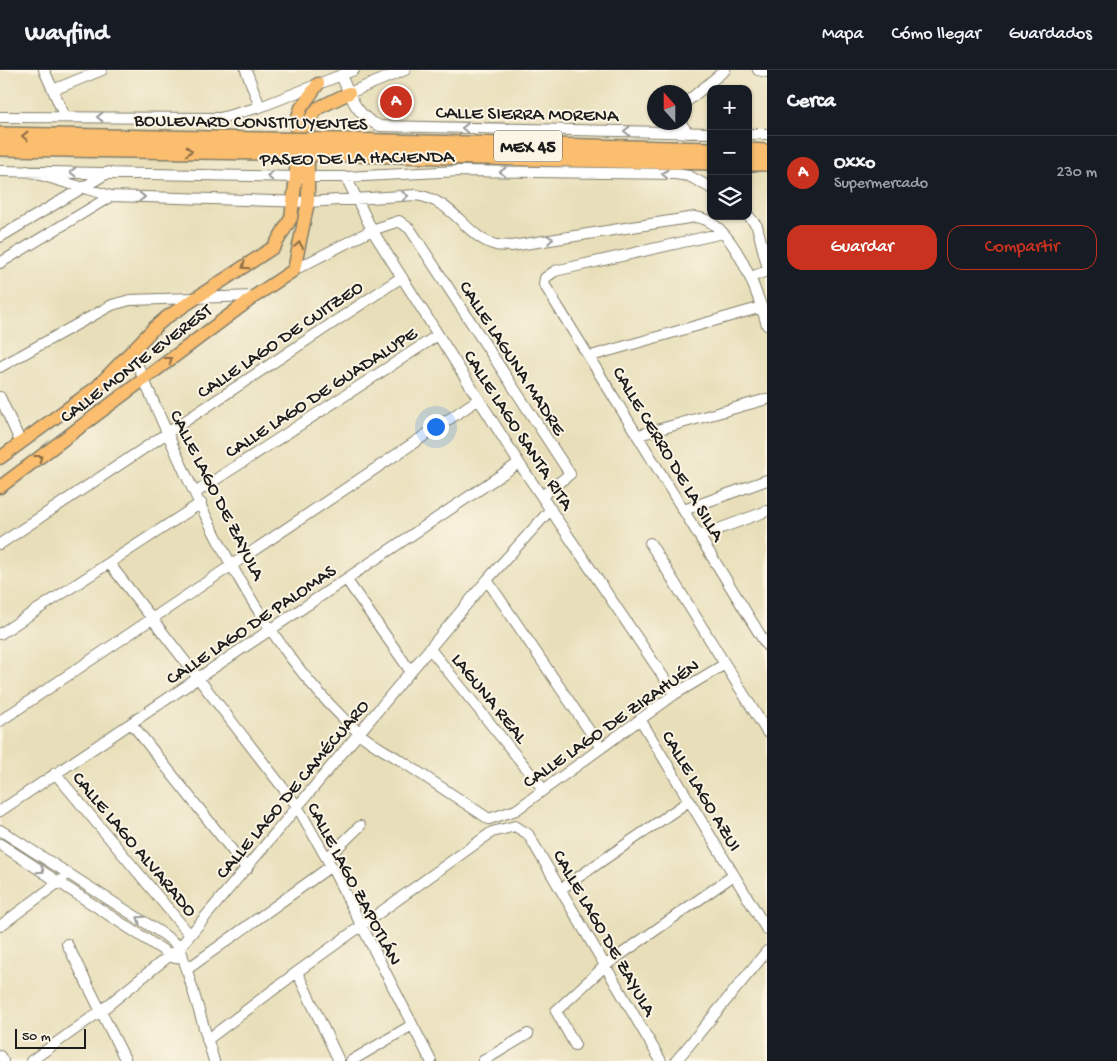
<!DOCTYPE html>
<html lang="es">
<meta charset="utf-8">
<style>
body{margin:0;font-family:"Gochi Hand",sans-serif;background:#242831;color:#f1f3f6}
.controls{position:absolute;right:15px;top:15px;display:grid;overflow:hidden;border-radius:10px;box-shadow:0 1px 4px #0004}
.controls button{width:45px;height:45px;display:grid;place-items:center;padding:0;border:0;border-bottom:1px solid #363941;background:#171b24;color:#f1f3f6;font:25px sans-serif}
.compass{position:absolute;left:647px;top:15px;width:45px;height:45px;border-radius:50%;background:#171b24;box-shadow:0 1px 4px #0004;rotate:339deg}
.scale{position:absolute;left:15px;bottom:12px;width:71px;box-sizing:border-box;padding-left:5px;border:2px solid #1c1c1c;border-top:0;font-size:14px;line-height:18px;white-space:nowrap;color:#1c1c1c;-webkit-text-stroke:4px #fcf5e5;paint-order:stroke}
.you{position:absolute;left:435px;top:356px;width:18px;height:18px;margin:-12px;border:4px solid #fff;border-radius:50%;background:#1a73e8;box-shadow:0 0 0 8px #1a73e833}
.badge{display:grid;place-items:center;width:32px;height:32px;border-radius:50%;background:#c8321e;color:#fff;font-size:16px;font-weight:700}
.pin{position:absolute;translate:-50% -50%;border:2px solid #fff;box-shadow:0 1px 5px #0006}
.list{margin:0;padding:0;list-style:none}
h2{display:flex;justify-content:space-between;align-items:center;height:65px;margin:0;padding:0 20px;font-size:21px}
h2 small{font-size:16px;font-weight:400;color:#9ea1a6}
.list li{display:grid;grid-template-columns:32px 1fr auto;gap:15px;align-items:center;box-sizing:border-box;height:75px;padding:0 20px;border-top:1px solid #363941}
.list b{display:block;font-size:19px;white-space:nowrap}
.list p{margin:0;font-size:16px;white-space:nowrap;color:#9ea1a6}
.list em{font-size:16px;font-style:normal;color:#9ea1a6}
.actions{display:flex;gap:10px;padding:15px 20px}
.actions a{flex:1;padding:11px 0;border:1px solid #c8321e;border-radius:15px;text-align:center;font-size:18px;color:#c8321e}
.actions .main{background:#c8321e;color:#fff}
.icon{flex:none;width:28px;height:28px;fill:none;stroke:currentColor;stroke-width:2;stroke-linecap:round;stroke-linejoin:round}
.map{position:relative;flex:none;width:767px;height:991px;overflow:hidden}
header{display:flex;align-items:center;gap:30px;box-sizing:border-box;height:70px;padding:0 25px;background:#171b24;border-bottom:1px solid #363941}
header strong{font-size:24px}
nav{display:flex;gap:28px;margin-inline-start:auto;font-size:18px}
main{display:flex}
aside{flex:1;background:#171b24}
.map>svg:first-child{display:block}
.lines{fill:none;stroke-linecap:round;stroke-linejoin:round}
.minor-casing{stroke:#827e6b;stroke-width:12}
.major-casing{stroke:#827e6b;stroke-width:15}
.highway-casing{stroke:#827e6b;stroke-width:18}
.minor{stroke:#fff;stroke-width:10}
.major{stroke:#fbbd6e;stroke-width:12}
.highway{stroke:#fbbd6e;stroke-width:15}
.highway-bridge-casing{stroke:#827e6b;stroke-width:18;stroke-linecap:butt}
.highway-bridge{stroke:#fbbd6e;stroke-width:15}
.oneway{stroke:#999}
.oneway2{stroke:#8c6c45}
.labels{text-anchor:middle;stroke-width:4;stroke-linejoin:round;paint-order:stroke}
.shield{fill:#fcf5e5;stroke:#5f5d58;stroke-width:1}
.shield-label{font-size:18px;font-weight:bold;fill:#1c1c1c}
.street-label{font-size:19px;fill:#1c1c1c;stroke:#fcf5e5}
</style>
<header>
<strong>Wayfind</strong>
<nav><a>Mapa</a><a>Cómo llegar</a><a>Guardados</a></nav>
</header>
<main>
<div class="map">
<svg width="767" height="991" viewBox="0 0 767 991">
<rect width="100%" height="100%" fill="#fcf5e5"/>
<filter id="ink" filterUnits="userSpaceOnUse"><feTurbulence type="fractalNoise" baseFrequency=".02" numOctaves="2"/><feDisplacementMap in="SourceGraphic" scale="10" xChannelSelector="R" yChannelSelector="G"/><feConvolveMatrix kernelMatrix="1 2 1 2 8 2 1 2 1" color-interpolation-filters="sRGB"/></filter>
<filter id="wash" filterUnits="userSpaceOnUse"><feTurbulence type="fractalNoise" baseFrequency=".0096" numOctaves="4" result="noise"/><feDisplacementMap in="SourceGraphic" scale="20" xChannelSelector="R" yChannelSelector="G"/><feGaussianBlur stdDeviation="1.12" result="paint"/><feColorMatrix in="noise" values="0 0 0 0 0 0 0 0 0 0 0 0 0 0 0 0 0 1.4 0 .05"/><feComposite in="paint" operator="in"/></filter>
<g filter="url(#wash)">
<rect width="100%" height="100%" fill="#e8dfba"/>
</g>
<g filter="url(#ink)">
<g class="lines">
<defs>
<path id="minor" d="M44 0 65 47
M246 0 260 37
M758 0 767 2
M341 5C350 26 357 47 380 56L711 63
M53 20 102 0
M349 23 405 0
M684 34 725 0
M0 47 220 48 260 37 354 0
M680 52 688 63
M748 64H767
M0 101 296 107H346L459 101 675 104 689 106 711 118
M27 101 111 126 308 132 416 125C456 131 465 167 496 175 501 176 507 175 512 176L695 147C733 150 758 224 767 255
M346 107 372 160 519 393 675 624
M748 145 757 156 767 195
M723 163 555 201 545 208 544 214 767 576
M0 167 109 102
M0 193 111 126
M294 200 372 160 399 151 410 159 570 404 542 426
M751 207 767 201
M132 282C189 413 250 566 359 663 371 674 387 682 400 690 430 710 459 729 489 749
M591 286 762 237
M0 297 112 235 130 230 255 226
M0 327 21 373
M639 365 767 329
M195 423 438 265
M684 440 767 410
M700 466 767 441
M650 473 767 662
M0 474 402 207
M109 493 297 736 331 796 431 991
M346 509 411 602
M487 510 601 678
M0 564 201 433
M430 579 543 719
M640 649 767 860
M0 651 479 329
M132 654 247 799
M55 703 190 865
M0 741 519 393
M489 749 516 740 675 624 725 594
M515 756 528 764 661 991
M0 760 163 864 180 877 214 991
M0 774 175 888
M327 788 360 756
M561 819 689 731
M0 856 63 809
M67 874 126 991
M186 900 331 796
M297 902 339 991
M207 970 297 902 492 762 515 756
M575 975 556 941 606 895 734 805
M0 986 3 991
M31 991 102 940 180 877 487 510 551 439
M351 991 412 955
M483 991 528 964
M676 991 767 881"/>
<path id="major" d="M0 388 97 317 155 257 167 247 274 177 291 148 296 107 297 49 301 38 318 14
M0 417 255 226 294 200 308 132V61L311 48 318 38 349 23"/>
<path id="highway" d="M0 65 266 70
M346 71 711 80
M0 78 266 82
M748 81 767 82
M347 84 711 92
M748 93H767"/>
</defs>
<!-- minor casing -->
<use href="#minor" class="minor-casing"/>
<!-- major casing -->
<use href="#major" class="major-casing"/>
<!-- highway casing -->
<use href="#highway" class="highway-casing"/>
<!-- minor -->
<use href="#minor" class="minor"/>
<!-- major -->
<use href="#major" class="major"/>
<!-- highway -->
<use href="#highway" class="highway"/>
<defs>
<path id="highway-bridge" d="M266 70 346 71
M266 82 347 84"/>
</defs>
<!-- highway-bridge casing -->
<use href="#highway-bridge" class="highway-bridge-casing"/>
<!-- highway-bridge -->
<use href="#highway-bridge" class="highway-bridge"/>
</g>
<!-- one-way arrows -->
<defs><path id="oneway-chevron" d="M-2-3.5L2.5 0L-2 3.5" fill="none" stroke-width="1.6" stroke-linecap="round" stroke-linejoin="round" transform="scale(1.25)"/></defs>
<g class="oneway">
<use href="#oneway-chevron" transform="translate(100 47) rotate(-180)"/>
<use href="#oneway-chevron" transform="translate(465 58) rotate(-179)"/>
<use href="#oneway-chevron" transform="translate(627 61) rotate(-179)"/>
<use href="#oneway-chevron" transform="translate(73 102) rotate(-180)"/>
<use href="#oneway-chevron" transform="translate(503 102) rotate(-179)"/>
<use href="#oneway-chevron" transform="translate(665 104) rotate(-179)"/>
<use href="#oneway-chevron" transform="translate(270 106) rotate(-178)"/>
<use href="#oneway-chevron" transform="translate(405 126) rotate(-4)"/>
<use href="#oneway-chevron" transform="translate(142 127) rotate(2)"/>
<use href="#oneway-chevron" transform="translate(550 169) rotate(-9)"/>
<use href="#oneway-chevron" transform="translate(41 800) rotate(33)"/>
<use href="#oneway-chevron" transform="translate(140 849) rotate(-147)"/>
</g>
<g class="oneway2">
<use href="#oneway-chevron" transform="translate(25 66) rotate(-179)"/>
<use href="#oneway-chevron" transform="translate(189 81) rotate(1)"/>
<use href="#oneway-chevron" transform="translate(299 175) rotate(-80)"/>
<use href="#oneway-chevron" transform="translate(245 196) rotate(146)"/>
<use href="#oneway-chevron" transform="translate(169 290) rotate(-37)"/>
<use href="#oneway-chevron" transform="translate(39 388) rotate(-37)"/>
</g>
</g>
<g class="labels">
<!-- shield labels -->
<rect class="shield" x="494" y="60.5" width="68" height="31" rx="4"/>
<g class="shield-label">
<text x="528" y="82">MEX 45</text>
</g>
<!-- street labels -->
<g class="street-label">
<text transform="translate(527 42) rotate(1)" y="7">CALLE SIERRA MORENA</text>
<text transform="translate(251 50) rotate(1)" y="7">BOULEVARD CONSTITUYENTES</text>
<text transform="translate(357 86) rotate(-1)" y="7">PASEO DE LA HACIENDA</text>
<text transform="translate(279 268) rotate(-34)" y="7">CALLE LAGO DE CUITZEO</text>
<text transform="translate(514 287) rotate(57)" y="7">CALLE LAGUNA MADRE</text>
<text transform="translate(135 292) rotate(-37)" y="7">CALLE MONTE EVEREST</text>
<text transform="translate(320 321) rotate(-33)" y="7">CALLE LAGO DE GUADALUPE</text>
<text transform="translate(520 359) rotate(57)" y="7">CALLE LAGO SANTA RITA</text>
<text transform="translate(670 383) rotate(59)" y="7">CALLE CERRO DE LA SILLA</text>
<text transform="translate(219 424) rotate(63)" y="7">CALLE LAGO DE ZAYULA</text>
<text transform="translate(250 553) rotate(-34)" y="7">CALLE LAGO DE PALOMAS</text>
<text transform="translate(491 627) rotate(51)" y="7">LAGUNA REAL</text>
<text transform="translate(610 652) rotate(-35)" y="7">CALLE LAGO DE ZIRAHUÉN</text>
<text transform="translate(291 718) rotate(-50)" y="7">CALLE LAGO DE CAMÉCUARO</text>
<text transform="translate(703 720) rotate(59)" y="7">CALLE LAGO AZUI</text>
<text transform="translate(136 773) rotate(50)" y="7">CALLE LAGO ALVARADO</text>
<text transform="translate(356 813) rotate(62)" y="7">CALLE LAGO ZAPOTLÁN</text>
<text transform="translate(606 862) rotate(60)" y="7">CALLE LAGO DE ZAYULA</text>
</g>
</g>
</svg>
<div class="controls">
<button>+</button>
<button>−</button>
<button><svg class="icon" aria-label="layers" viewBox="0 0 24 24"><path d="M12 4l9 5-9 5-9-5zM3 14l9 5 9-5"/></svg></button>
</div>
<svg class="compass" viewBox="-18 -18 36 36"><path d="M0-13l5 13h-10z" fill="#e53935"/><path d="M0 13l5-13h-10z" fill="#9ea1a6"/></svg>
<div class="scale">50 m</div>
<div class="you"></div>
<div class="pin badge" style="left:396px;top:32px">A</div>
</div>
<aside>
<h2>Cerca<small></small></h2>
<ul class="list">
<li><span class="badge">A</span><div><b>Oxxo</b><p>Supermercado</p></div><em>230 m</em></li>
</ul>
<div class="actions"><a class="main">Guardar</a><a>Compartir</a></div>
</aside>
</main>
